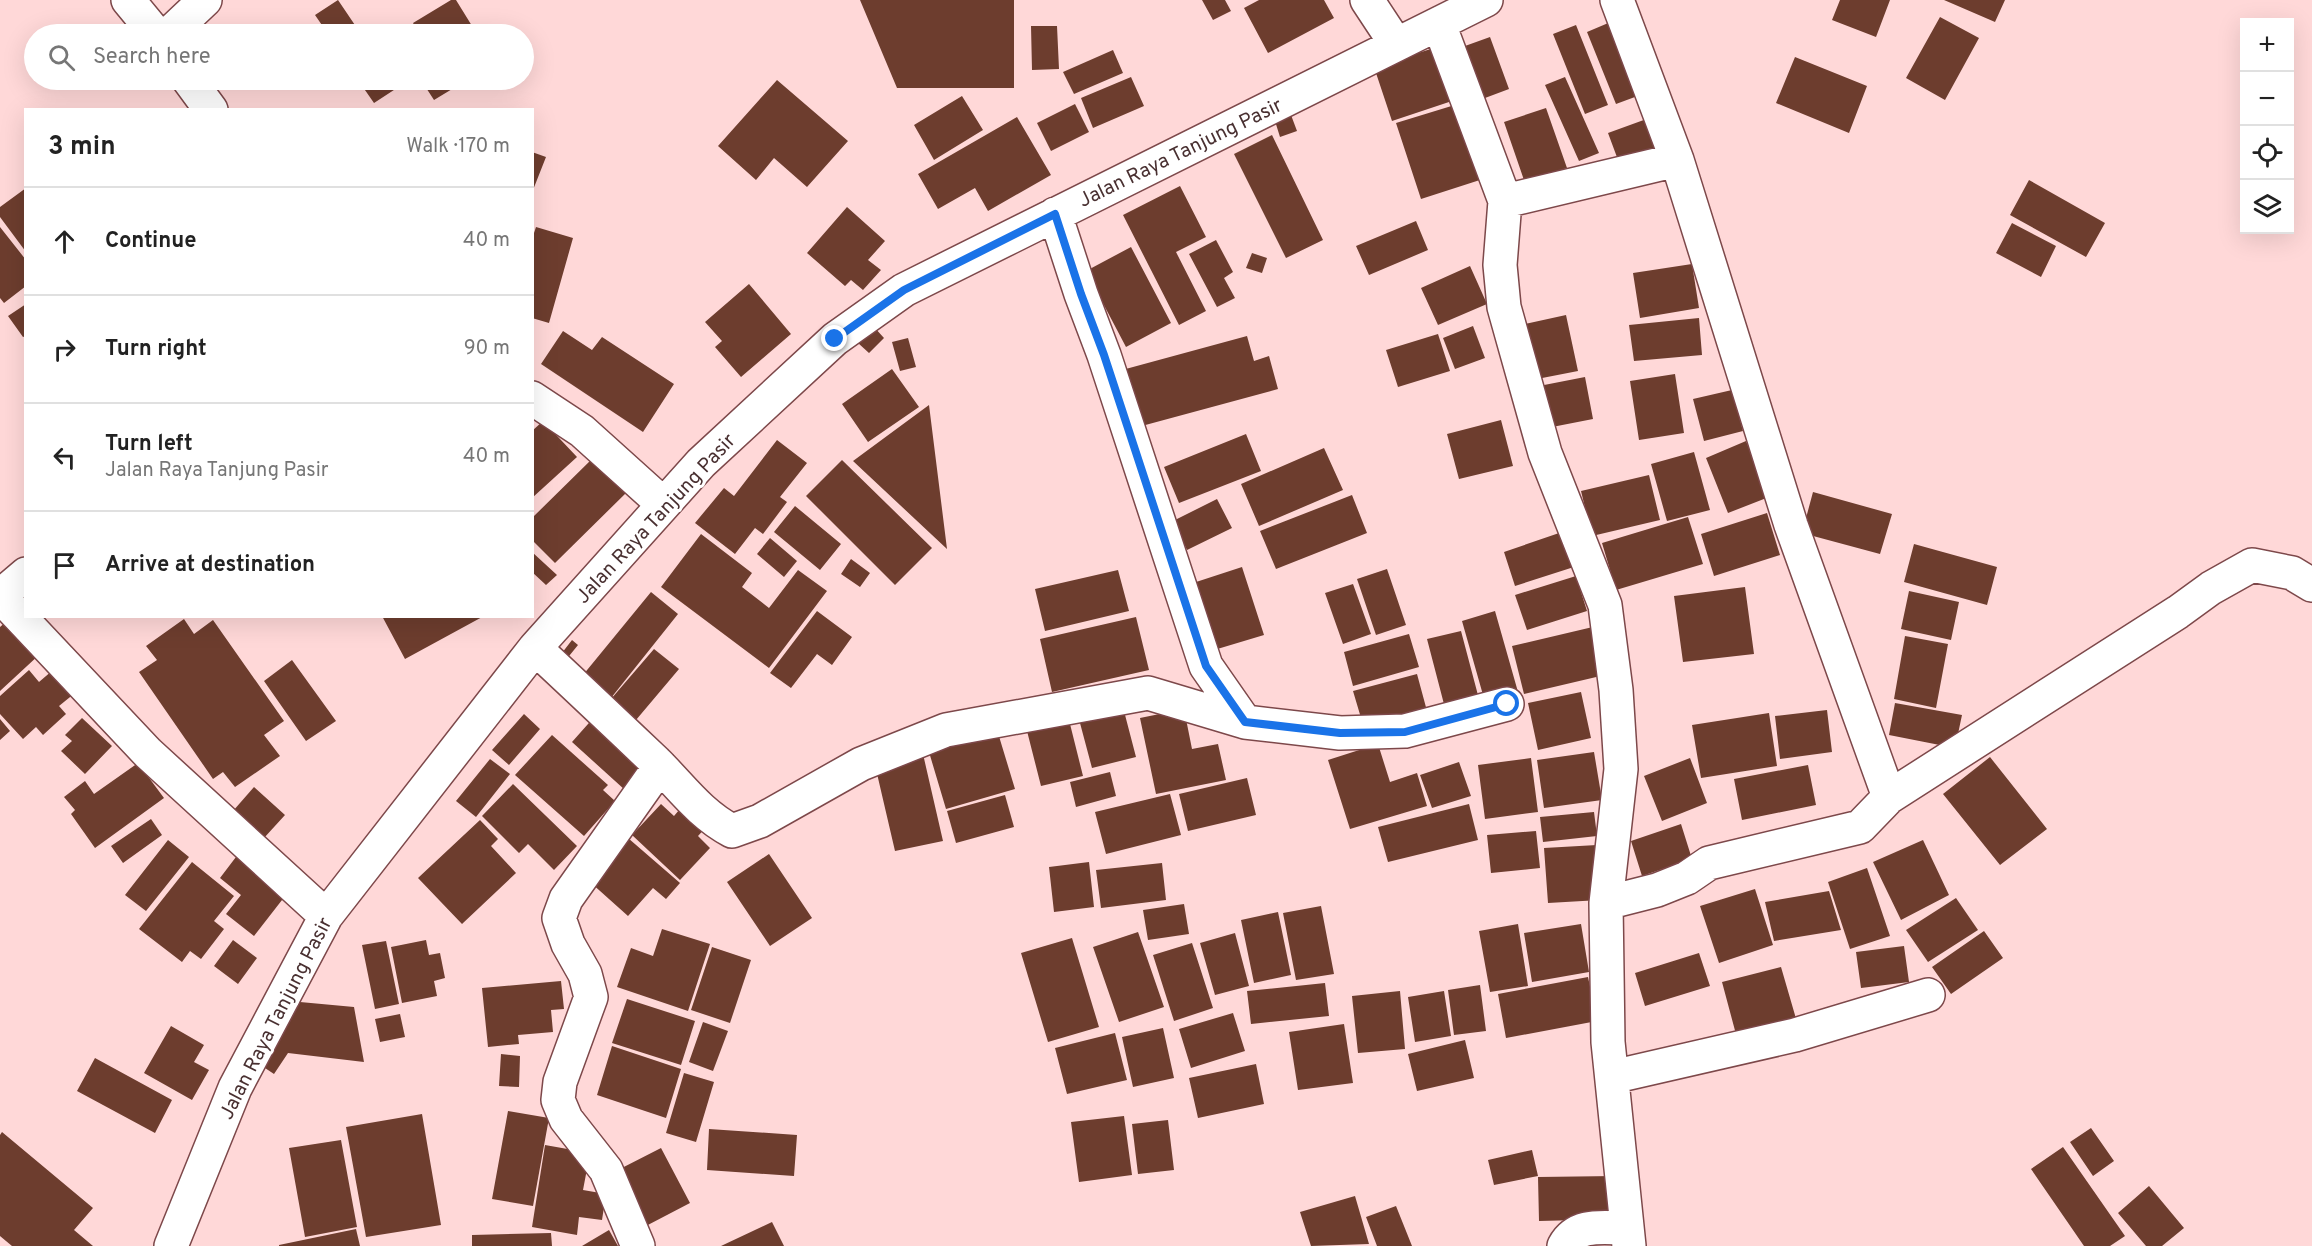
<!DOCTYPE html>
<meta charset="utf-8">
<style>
body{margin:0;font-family:Overpass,sans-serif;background:#f2f2f2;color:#222}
.controls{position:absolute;right:18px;top:18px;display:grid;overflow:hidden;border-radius:0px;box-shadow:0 6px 24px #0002}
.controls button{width:54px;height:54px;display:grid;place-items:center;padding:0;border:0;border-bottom:2px solid #e0e0e0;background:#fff;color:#222;font:30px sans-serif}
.stop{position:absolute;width:18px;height:18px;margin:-14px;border:4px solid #1a73e8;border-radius:50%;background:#fff}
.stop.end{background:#1a73e8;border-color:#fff;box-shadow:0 2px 6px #0008}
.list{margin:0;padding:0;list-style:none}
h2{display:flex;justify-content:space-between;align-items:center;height:78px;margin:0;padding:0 24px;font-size:26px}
h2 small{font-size:20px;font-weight:400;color:#767676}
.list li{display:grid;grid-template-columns:39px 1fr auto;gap:18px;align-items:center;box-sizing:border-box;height:108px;padding:0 24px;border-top:2px solid #e0e0e0}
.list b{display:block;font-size:22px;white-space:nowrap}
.list p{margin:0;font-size:20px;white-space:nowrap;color:#767676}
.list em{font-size:20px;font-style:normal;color:#767676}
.icon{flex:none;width:33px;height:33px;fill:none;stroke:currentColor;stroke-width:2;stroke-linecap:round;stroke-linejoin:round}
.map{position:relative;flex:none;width:2312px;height:1246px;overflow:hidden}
.search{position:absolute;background:#fff;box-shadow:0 6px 24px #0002;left:24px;top:24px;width:510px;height:66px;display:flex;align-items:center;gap:15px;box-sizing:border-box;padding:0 21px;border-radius:33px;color:#767676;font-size:22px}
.panel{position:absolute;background:#fff;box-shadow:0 6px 24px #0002;left:24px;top:108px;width:510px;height:510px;border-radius:0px}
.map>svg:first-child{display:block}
.building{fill:#6d3d2e}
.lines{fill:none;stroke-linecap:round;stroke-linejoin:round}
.minor-casing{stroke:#7d484a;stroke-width:36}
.minor{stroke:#fff;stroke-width:33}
.route{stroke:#1a73e8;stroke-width:8}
.labels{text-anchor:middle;stroke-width:6;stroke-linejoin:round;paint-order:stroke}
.street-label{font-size:20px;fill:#493031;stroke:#fff}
</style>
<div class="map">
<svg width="2312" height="1246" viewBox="0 0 2312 1246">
<rect width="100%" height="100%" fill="#ffd8d8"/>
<!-- building -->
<path class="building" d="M338 0 361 34H328L315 15Z
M451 0H456L477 34H415L418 32 413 23Z
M860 0H1014V88H897Z
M1202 0H1225L1231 11 1213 20Z
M1259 0H1324L1334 18 1268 53 1244 8Z
M1840 0H1890L1876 37 1832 20Z
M1944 0H2005L1995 22Z
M1940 17 1979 38 1945 100 1906 78Z
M1613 21 1643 94 1616 104 1587 32Z
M1576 25 1608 105 1585 114 1553 34Z
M1031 26H1057L1059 69 1032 70Z
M1490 37 1509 89 1485 98 1465 46Z
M1437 47 1455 100 1392 121 1374 67Z
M1113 50 1123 73 1074 94 1063 72Z
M1795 57 1867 86 1849 133 1776 103Z
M1131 77 1144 106 1093 128 1081 98Z
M1565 77 1599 153 1579 161 1545 85Z
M358 80H391L397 88 374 103Z
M421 80H467L434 100Z
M777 80 848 141 807 187 774 158 756 180 718 146Z
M962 96 983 130 934 160 914 125Z
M1075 104 1089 132 1051 151 1037 123Z
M1458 104 1483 179 1421 199 1396 123Z
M1546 108 1567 168 1525 183 1504 122Z
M1291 115 1297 131 1280 137 1275 121Z
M1017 117 1051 175 988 211 975 188 938 209 918 174Z
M1652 117 1665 151 1621 168 1608 133Z
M1272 135 1323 240 1286 258 1234 154Z
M532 152 546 157 533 190H532Z
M2029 180 2105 223 2086 257 2010 215Z
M1180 186 1206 237 1176 252 1206 311 1179 325 1123 215Z
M26 188V252L0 217V207Z
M847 207 885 241 868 260 881 270 863 290 851 280 845 286 807 253Z
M1416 221 1428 250 1369 275 1356 246Z
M2012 223 2056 246 2041 277 1996 253Z
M0 227 26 260V286L4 303 0 298Z
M536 227 573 238 549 323 532 318V239Z
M1216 240 1233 272 1224 278 1235 298 1217 307 1189 254Z
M1131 247 1171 323 1126 347 1086 271Z
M1252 253 1267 258 1262 273 1246 268Z
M1692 264 1699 308 1640 318 1633 273Z
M1470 266 1487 304 1438 325 1421 288Z
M749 284 791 334 741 377 715 347 722 341 705 322Z
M26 304V336L23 337 8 316Z
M1566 315 1578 371 1537 379 1525 324Z
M1699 318 1702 355 1634 361 1629 325Z
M1473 326 1485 358 1455 369 1443 338Z
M874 327 884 338 869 353 858 343Z
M563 331 592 350 602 337 674 384 643 432 541 364Z
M1438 334 1450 371 1398 387 1386 350Z
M1247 336 1254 361 1269 356 1278 389 1138 427 1122 370Z
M908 338 916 367 900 371 892 342Z
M892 369 919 407 868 442 842 404Z
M1675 374 1684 433 1639 440 1630 381Z
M1585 377 1593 419 1547 428 1539 386Z
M1732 390 1743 431 1704 441 1693 399Z
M929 405 947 549 853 461Z
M1501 420 1513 466 1459 479 1447 434Z
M543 421 577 457 532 498V431Z
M1246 434 1261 471 1179 503 1164 467Z
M777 440 807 463 780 497 787 502 763 534 755 528 735 554 695 523 724 488 734 496Z
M1746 441 1769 497 1728 513 1706 458Z
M1324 448 1343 490 1259 526 1241 484Z
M1694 452 1710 510 1667 521 1651 464Z
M593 458 627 492 555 563 532 540V518Z
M842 460 932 548 895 585 806 496Z
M1649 475 1660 520 1592 536 1581 491Z
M1813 492 1892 514 1880 554 1802 533Z
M1352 495 1367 533 1276 569 1260 531Z
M1217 499 1232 528 1187 550 1173 521Z
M795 506 841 544 820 570 774 532Z
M1767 513 1780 555 1714 576 1701 534Z
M1688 517 1703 564 1616 590 1602 543Z
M1565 531 1577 566 1515 586 1504 552Z
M701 534 752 573 742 587 769 608 798 570 827 591 769 668 661 587Z
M770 538 797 561 784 577 757 554Z
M1914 544 1997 567 1987 605 1904 582Z
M532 552 557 575 546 585 532 572Z
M851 559 870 573 860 587 841 574Z
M1242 567 1264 635 1214 650 1193 583Z
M1387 569 1406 625 1376 635 1357 579Z
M1118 570 1129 611 1045 631 1035 589Z
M1576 576 1587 611 1527 630 1515 595Z
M1353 584 1371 634 1343 644 1325 593Z
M1745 587 1754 654 1683 662 1674 596Z
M1909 591 1959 602 1951 640 1901 629Z
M651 592 678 614 611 698 583 675Z
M817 611 852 637 832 665 817 654 791 688 770 673Z
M1495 611 1518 692 1485 702 1462 621Z
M382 616H484L405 659Z
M1136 617 1149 670 1052 692 1040 639Z
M184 619 194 634 213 620 284 721 264 735 280 756 235 787 223 772 213 779 139 672 157 660 146 646Z
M8 620 40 654 0 691V627Z
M1597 626 1609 674 1524 694 1512 646Z
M1461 631 1479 699 1445 708 1427 639Z
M1409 634 1419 667 1353 686 1344 652Z
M1905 636 1948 644 1936 708 1894 699Z
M572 640 578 645 561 666 555 662Z
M654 649 679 669 636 720 611 699Z
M292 660 336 721 306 741 264 681Z
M29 670 39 682 53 670 75 693 59 706 66 714 43 735 36 727 23 739 0 714V696Z
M1417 674 1427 711 1364 728 1353 691Z
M1581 692 1591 738 1538 750 1528 703Z
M1895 703 1962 715 1955 748 1889 735Z
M1184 709 1192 749 1218 744 1226 780 1156 794 1140 718Z
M1827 710 1832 752 1780 759 1775 716Z
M1124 711 1136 757 1092 768 1080 723Z
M1769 713 1777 766 1701 778 1692 725Z
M524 714 540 729 509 765 492 750Z
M596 715 650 764 625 790 572 742Z
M82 718 112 746 85 774 61 751 72 741 65 735Z
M0 719 10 731 0 740Z
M1069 720 1083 776 1041 786 1027 731Z
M998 733 1015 789 946 809 929 752Z
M552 735 608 785 603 790 615 801 584 836 515 775Z
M1378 744 1390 782 1417 773 1427 806 1350 829 1328 760Z
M1594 752 1602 800 1544 808 1537 760Z
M923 754 943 841 895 851 875 765Z
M1990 757 2047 829 2000 865 1943 794Z
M1531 758 1538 812 1485 819 1478 765Z
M1690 758 1707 803 1662 821 1644 776Z
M490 759 510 774 476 817 456 801Z
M1459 762 1471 796 1432 808 1420 775Z
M138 763 164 798 95 848 71 814 75 810 64 797 85 781 94 794Z
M1808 765 1816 805 1742 820 1734 779Z
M1110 772 1116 796 1076 807 1070 782Z
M1247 778 1256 815 1188 831 1179 794Z
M513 784 577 846 554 870 528 844 519 853 482 816Z
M254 787 285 815 264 838 233 811Z
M1170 794 1181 835 1106 854 1095 812Z
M1005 795 1014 827 956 843 947 811Z
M685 803 708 825 698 836 710 848 680 880 632 835 661 804 674 816Z
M1469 804 1478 840 1388 862 1378 827Z
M1594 812 1597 836 1543 842 1540 817Z
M151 819 162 835 123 863 111 846Z
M480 820 498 839 491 846 516 873 462 924 418 878Z
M1681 824 1692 859 1642 876 1631 841Z
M1536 831 1540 868 1491 873 1487 835Z
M628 838 680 883 666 899 653 888 628 916 590 882Z
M168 840 189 857 146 911 125 895Z
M1923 840 1949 895 1901 920 1873 862Z
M1597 845 1600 900 1548 903 1544 848Z
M239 853 289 891 254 936 226 914 241 895 220 878Z
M769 854 812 918 770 946 727 882Z
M192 862 234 896 214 921 224 929 201 959 190 951 182 962 139 929Z
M1089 862 1094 907 1054 912 1049 867Z
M1162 863 1166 900 1101 908 1096 870Z
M1867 868 1890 936 1850 949 1828 882Z
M1755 889 1773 945 1719 963 1700 906Z
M1829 891 1841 930 1774 941 1765 902Z
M1956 898 1978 930 1928 962 1906 930Z
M1184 904 1189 934 1148 940 1143 910Z
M1321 906 1334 974 1296 980 1283 913Z
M1278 912 1291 975 1254 983 1241 920Z
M1518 924 1528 986 1490 992 1479 931Z
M1581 924 1589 972 1532 982 1524 933Z
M662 929 710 944 688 1011 617 987 631 948 653 956Z
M1984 931 2003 958 1951 994 1932 967Z
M1138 932 1164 1007 1119 1022 1093 947Z
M1235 933 1249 986 1215 995 1200 943Z
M1072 938 1099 1027 1048 1042 1021 953Z
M233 940 257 958 238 984 214 966Z
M426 940 429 955 440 953 445 978 434 981 437 996 402 1003 391 947Z
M386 941 399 1004 375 1009 362 945Z
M1192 943 1213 1008 1174 1021 1153 955Z
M1904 946 1909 982 1861 988 1856 952Z
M712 947 751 960 730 1023 691 1010Z
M1699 953 1710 986 1645 1006 1635 973Z
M1781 967 1797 1022 1737 1038 1722 982Z
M1588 977 1597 1021 1506 1038 1498 994Z
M561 981 564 1009 551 1010 553 1032 518 1035 519 1044 488 1047 482 988Z
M1325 983 1329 1016 1251 1024 1247 991Z
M1480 985 1486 1031 1454 1035 1448 990Z
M1400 991 1405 1049 1358 1053 1352 996Z
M1444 991 1451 1036 1415 1042 1408 997Z
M627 999 695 1021 681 1065 612 1043Z
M300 1002 354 1007 364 1062 288 1053 274 1074 259 1064Z
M1233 1013 1245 1051 1191 1068 1179 1029Z
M400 1014 405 1037 380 1042 375 1019Z
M703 1022 728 1031 713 1071 689 1062Z
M1344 1024 1353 1083 1298 1090 1289 1032Z
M171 1026 204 1045 194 1062 209 1070 192 1100 144 1073Z
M1163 1028 1174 1078 1133 1087 1122 1037Z
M1115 1033 1127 1080 1067 1094 1055 1048Z
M1465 1040 1474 1078 1417 1091 1408 1054Z
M612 1046 681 1069 666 1118 597 1095Z
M501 1054 520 1056 519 1087 499 1086Z
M95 1058 172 1100 155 1133 77 1091Z
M1256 1064 1264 1104 1198 1118 1189 1078Z
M684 1073 714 1082 696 1142 666 1133Z
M508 1111 549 1118 533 1206 492 1199Z
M422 1114 441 1225 366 1237 346 1127Z
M1124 1116 1132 1175 1079 1182 1071 1122Z
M1168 1120 1174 1170 1138 1174 1132 1124Z
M2091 1128 2114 1161 2093 1176 2070 1142Z
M709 1129 797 1135 794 1176 707 1170Z
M2 1132 93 1208 74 1230 93 1246H12L0 1236V1135Z
M341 1140 357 1227 305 1237 289 1148Z
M545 1145 590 1153 583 1190 606 1194 602 1220 579 1217 577 1235 532 1227Z
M2063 1147 2125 1236 2110 1246H2084L2031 1169Z
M661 1148 690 1203 644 1227 614 1172Z
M1532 1150 1538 1176 1494 1185 1488 1160Z
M1615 1176 1617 1219 1539 1221 1538 1177Z
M2149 1186 2184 1228 2162 1246H2146L2118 1213Z
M1355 1196 1369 1244 1311 1246 1300 1212Z
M1396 1206 1412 1246H1377L1366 1217Z
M772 1222 784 1246H721Z
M356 1229 360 1246H279V1245Z
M609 1230 618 1246H582Z
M551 1233 552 1246H472V1235Z"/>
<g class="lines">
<defs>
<path id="minor" d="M128 0 156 34
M1367 0 1396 44
M1617 0 1677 160 1791 525 1889 797
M1439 24 1505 201
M169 34 205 0
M189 80 211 110
M1055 214 1081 294 1104 355 1206 666 1245 722
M532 398 582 431 663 504
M0 596 148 753 326 916
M0 596 26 574
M535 648C576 686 617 725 657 763 682 788 700 814 732 831L760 821 861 764 946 730 1148 693 1245 722 1340 733 1405 731 1507 704
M1606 903 1657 890 1687 878 1709 863 1860 827 1889 797 2178 612 2211 588 2252 565 2292 573 2312 585
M1612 1077 1795 1035 1928 995
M171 1246 235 1088 326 916 535 648 701 463 835 339 904 290 1486 0
M638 1246 606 1170 566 1119 558 1100 560 1082 591 997 585 974 568 944 559 918 566 899 660 766
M1564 1246C1577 1222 1604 1228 1627 1228
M1629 1246 1608 1042 1606 903 1621 769 1616 690 1605 605 1545 453 1504 307 1500 265 1505 201 1677 160"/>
</defs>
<!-- minor casing -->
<use href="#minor" class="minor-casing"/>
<!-- minor -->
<use href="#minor" class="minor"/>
</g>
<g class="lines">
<!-- route -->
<path class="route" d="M835 339 904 290 1055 214 1081 294 1104 355 1206 666 1245 722 1340 733 1405 732 1507 704"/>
</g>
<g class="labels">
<!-- street labels -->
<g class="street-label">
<text transform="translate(1180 152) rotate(-26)" y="7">Jalan Raya Tanjung Pasir</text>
<text transform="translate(655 518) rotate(-47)" y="7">Jalan Raya Tanjung Pasir</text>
<text transform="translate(275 1018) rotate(-63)" y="7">Jalan Raya Tanjung Pasir</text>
</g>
</g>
</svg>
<div class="controls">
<button>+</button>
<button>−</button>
<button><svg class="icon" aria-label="locate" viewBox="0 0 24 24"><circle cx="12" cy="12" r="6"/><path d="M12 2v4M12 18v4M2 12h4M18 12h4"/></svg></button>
<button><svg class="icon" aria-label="layers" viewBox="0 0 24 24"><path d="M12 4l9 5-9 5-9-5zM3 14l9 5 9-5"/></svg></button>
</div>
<div class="stop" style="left:1507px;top:704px"></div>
<div class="stop end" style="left:835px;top:339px"></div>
<div class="search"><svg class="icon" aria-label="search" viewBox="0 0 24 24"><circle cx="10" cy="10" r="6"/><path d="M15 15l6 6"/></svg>Search here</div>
<section class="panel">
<h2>3 min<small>Walk · 170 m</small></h2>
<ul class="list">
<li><svg class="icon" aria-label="ahead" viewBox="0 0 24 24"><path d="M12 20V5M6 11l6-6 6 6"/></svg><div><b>Continue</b></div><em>40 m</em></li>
<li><svg class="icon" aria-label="right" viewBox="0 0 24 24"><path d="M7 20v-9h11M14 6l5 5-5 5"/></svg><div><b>Turn right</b></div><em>90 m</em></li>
<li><svg class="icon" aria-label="left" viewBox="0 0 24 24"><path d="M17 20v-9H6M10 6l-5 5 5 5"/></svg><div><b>Turn left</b><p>Jalan Raya Tanjung Pasir</p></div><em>40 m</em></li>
<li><svg class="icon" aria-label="arrive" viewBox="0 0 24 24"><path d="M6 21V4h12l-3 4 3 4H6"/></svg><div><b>Arrive at destination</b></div></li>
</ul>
</section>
</div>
